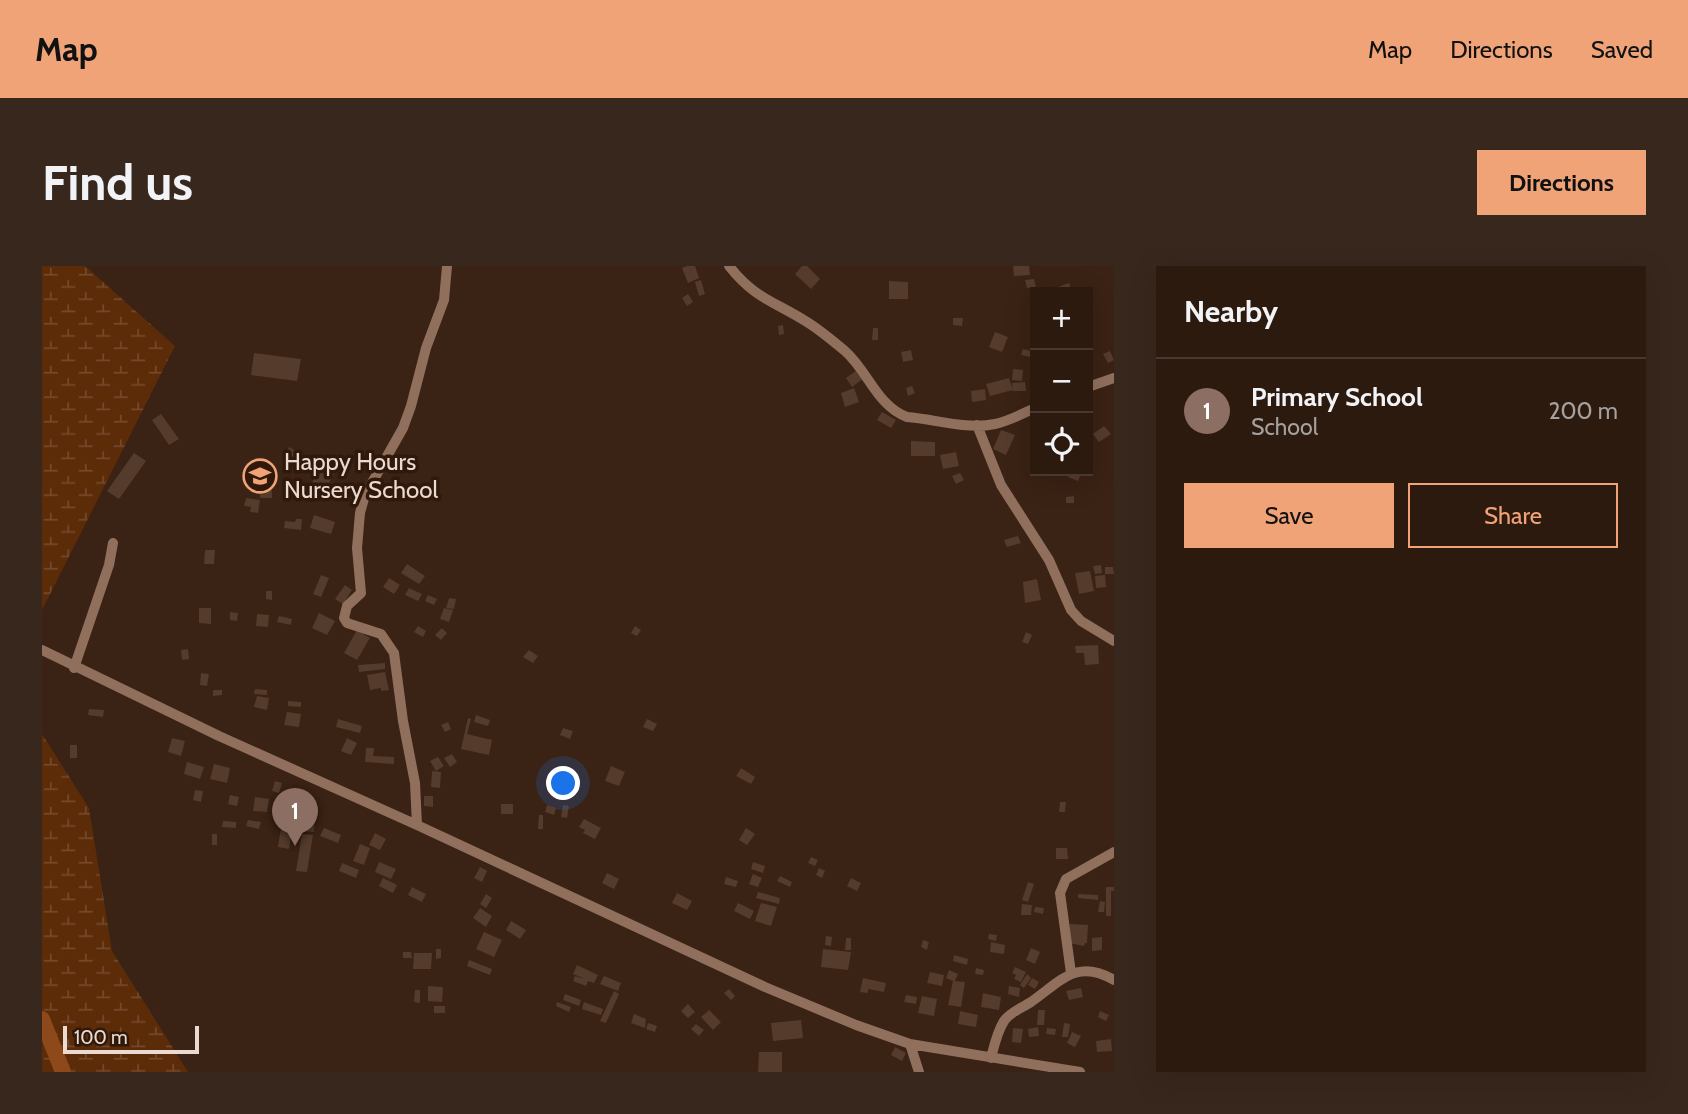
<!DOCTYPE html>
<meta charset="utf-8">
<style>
body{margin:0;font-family:Cabin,sans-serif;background:#38271d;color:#f1f3f6}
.controls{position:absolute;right:21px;top:21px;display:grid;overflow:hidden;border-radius:0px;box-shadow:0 7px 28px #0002}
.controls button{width:63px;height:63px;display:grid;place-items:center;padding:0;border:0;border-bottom:2px solid #48382f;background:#2c1a0f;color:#f1f3f6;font:35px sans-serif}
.scale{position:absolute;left:21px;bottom:18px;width:136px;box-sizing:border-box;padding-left:7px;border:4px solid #ebdad1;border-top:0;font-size:19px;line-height:24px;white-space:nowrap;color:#ebdad1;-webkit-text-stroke:5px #30190b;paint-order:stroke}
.you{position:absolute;left:522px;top:518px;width:24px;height:24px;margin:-18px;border:5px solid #fff;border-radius:50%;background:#1a73e8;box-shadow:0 0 0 10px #1a73e833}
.badge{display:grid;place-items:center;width:46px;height:46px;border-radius:50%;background:#efa377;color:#fff;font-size:23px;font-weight:700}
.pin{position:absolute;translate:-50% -58px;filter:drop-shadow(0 2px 4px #0008)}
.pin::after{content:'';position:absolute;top:37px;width:24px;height:21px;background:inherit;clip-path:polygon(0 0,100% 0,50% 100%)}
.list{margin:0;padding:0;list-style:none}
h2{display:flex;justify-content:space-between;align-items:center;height:91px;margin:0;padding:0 28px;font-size:30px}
h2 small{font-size:23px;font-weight:400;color:#a6a19e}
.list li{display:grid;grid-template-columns:46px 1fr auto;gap:21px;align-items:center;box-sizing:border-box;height:105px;padding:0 28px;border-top:2px solid #48382f}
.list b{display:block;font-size:26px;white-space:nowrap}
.list p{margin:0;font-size:23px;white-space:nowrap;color:#a6a19e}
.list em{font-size:23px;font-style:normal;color:#a6a19e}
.actions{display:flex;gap:14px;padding:21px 28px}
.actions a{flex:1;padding:16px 0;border:2px solid #efa377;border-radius:0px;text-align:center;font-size:24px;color:#efa377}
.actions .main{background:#efa377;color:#111}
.icon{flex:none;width:38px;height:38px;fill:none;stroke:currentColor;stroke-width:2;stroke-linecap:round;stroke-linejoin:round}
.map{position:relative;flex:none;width:1072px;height:806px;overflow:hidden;border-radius:0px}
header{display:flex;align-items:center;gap:42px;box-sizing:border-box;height:98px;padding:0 35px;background:#efa377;color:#111}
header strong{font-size:33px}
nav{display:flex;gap:38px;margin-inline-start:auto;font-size:24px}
.intro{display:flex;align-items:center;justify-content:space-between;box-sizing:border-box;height:168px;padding:0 42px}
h1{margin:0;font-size:49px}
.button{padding:18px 32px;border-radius:0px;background:#efa377;color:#111;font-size:24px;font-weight:700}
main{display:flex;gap:42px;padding:0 42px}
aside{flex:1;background:#2c1a0f;border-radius:0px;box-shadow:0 7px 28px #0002}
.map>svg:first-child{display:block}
.wetland{fill:url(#wetland-marsh)}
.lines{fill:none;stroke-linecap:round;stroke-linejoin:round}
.river{stroke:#8e491a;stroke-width:16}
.building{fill:#543b2c}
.minor{stroke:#906f5d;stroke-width:10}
.labels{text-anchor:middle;stroke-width:7;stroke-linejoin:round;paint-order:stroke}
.poi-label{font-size:24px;fill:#ebdad1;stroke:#30190b;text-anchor:start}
</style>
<header>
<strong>Map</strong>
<nav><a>Map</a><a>Directions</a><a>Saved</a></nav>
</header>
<div class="intro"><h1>Find us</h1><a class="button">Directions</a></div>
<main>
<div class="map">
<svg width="1072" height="806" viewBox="0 0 1072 806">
<defs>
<pattern id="wetland-marsh" width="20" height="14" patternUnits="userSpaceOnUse" patternTransform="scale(1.75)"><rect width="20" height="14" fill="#5c2b08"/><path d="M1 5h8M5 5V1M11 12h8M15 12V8" fill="none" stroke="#74492b"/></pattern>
</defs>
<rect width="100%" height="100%" fill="#3a2214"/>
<!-- wetland -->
<path class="wetland" d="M0 0H43L133 80 0 344Z
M0 468 47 542 70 685 146 806H0Z"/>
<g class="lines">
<!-- river -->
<path class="river" d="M0 753 21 806"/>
</g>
<!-- building -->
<path class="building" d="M645 0H653L657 12 646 17 640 2Z
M760 0H765L778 13 769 23 753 8Z
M971 0H987L988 9 972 10Z
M992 13 994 21 985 22 983 14Z
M659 14 663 28 657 30 653 16Z
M847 15 866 16V33H847Z
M1027 17 1030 26H1018L1016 21Z
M646 28 651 36 645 40 640 32Z
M911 52H921L920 60 911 59Z
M741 59 742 68 737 69 736 60Z
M831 62H836V74H830Z
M953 66 966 71 960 86 947 81Z
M1048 82 1051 94 1046 95V83Z
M981 83 989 85 988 91 979 89Z
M869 84 871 94 861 96 859 86Z
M1068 85 1072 94 1066 97 1061 88Z
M212 87 259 93 255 115 209 109Z
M971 103 981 104 980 115 970 114Z
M815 104 822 112 810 121 804 112Z
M967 112 971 124 948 130 944 118Z
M983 116 984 125H971L970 117Z
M870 120 873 127 866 130 864 122Z
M812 122 817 136 803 141 799 127Z
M943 123 944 134 930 136 929 125Z
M840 146 854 154 849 162 835 154Z
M119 148 137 173 127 179 110 154Z
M1062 160 1069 168 1057 176 1051 168Z
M959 164 973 169 964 189 951 183Z
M869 175 893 176V190H869Z
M247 181 264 191 259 199 242 190Z
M914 186 917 200 901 203 898 189Z
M92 187 104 195 77 233 65 225Z
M278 192 295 202 280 230 267 222 272 213 268 210Z
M217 197H229L230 232H218Z
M1029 205H1040L1036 215 1026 211Z
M918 207 922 214 914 218 910 210Z
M1032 230V237H1024V231Z
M204 232 218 234 216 247 208 246 209 241 202 240Z
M272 249 293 256 289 268 268 262Z
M254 253H260L259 264 242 262 243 255 253 256Z
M976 270 979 277 965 281 962 274Z
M163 284H173L172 298H162Z
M365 298 383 310 377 318 359 307Z
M1059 299 1060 307 1053 308 1051 300Z
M1063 301H1071L1072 308H1063Z
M1048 305 1052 325 1037 328 1033 307Z
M279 309 287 312 279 331 271 328Z
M1063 309 1064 321 1054 322 1053 310Z
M347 312 358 319 352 328 341 321Z
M995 313 999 334 983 337 981 316Z
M303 319 310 324 301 338 293 333Z
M367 322 380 328 376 335 363 329Z
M224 325H230V334L224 333Z
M386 329 395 333 392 339 383 335Z
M407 332 414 333 412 343 404 342Z
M157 342H169V358L157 357Z
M402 342 411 344 407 356 398 353Z
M188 346 196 347 195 355 188 354Z
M277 347 293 355 285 369 270 362Z
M215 348 227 349 226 361 214 360Z
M237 350 250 353 249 359 235 356Z
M376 360 384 365 381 371 372 366Z
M593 360 599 364 595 370 589 367Z
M400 362 405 367 399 374 393 369Z
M315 364 328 372 315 394 302 387Z
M984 366 990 369 986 378 980 376Z
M1056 379 1057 398 1043 399 1042 387H1034L1033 380Z
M146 383 147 393 140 394 139 384Z
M487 384 496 390 491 397 481 391Z
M343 397V403L317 406 316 399Z
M343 406 347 424 339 425V422L328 424 325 409Z
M159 407 167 408 165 420 158 419Z
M213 423 225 424V429L212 428Z
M171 424H180V429L171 430Z
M215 430 227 432 225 444 212 441Z
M246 435 259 436V441L246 440Z
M47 443 62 444 61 451 46 449Z
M245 446 259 448 257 461 242 459Z
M434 449 448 454 446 460 432 456Z
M426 452 429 453 425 468 450 474 447 489 419 483Z
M296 453 320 460 318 467 294 461Z
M605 453 615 458 611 465 601 461Z
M406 456 409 463 403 466 399 459Z
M521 462 531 465 528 473 518 469Z
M130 472 143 475 139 490 126 486Z
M305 472 315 477 309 489 299 485Z
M28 479H35V492H28Z
M324 482H332L331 490 352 491V498L323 496Z
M410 488 415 496 408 501 402 492Z
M396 491 402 500 394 505 388 495Z
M145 496 162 501 158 513 142 508Z
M172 498 188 502 185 517 168 513Z
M569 500 583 506 577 520 563 515Z
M699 502 713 511 709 518 694 510Z
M390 505 399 506 398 522 389 521Z
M233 515 240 517 237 527 230 525Z
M153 524 161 525 159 536 151 534Z
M245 524 256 525 247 583 236 581Z
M188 529 197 531 195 540 186 538Z
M382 530H391V541L382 540Z
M213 531 227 533 225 546 211 545Z
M262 533 274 534 272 566 260 565Z
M1018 536H1024L1023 546H1017Z
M459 538H471V548H459Z
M505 539 514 542 512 549 503 546Z
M521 539 527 540 525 552 519 551Z
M497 549H501V563H496Z
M542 553 559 562 553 573 541 567 543 564 537 561Z
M206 554 219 556 217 563 204 560Z
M181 555 194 556V562L180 561Z
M282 562 299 569 296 577 278 570Z
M704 562 713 568 705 579 697 574Z
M333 567 344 573 338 584 327 579Z
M170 568H175V579H170Z
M260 568 271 569 265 606 254 605Z
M318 578 328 582 322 599 311 595Z
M1014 582H1025L1026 593H1014Z
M769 591 776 594 773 600 766 597Z
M337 596 354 603 349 613 333 606Z
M711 596 723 600 721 607 709 603Z
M300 597 317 604 314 612 297 605Z
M438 601 445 605 440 616 432 612Z
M777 602 783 605 780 612 774 609Z
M565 607 577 613 572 623 560 617Z
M711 608 720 612 716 621 707 618Z
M738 610 750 616 748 621 735 615Z
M684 611 696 615 694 621 682 618Z
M341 612 355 619 351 627 337 620Z
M809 612 819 617 815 625 805 620Z
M986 616 992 618 986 636 980 634Z
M370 621 384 628 380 636 366 629Z
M1064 621H1072V625H1069V650H1064Z
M716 626 738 632 737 638 714 632Z
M635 627 650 635 645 644 630 637Z
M444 628 450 632 444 642 438 638Z
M1036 628 1056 629V634L1036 632Z
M1058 635 1063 636 1062 646H1056Z
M696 637 712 645 708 653 692 645Z
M719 637 735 641 729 660 713 655Z
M980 638 990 639 989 649H979Z
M993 641 1002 642 1001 648 992 646Z
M438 642 450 650 444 661 431 652Z
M469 655 484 664 478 673 464 664Z
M1028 658 1046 659 1045 677H1043L1042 680 1027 677Z
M442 666 460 674 452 691 434 683Z
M947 668 955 669 954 675 946 673Z
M784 670 790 671 789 680 783 679Z
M1060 671V684L1050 685V672Z
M804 672H809V684H803Z
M881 674 887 676 885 684 879 681Z
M949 676 963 679 962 688 948 686Z
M989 682 998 686 993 698 984 694Z
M394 683H399V692L394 693Z
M781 683 809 686 806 704 779 701Z
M361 686H369L370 692H361Z
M372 687H390L389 703H371Z
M912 689 926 693 925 699 911 695Z
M427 694 450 703 448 709 425 700Z
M535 699 556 709 552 717 546 715 544 720 531 715 533 710 543 713 531 708Z
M973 701 984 706 979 716 972 713 974 709 970 707Z
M934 702 942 704 941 709 933 708Z
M907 704 916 708 913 715 923 716 919 741 906 739 911 715 904 712Z
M888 706 902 709 900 720 885 717Z
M985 708 989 712 982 722 978 719Z
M562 710 579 717 576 725 558 718Z
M821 712 844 717 842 726 826 723V727L818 726Z
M990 712 997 716 993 723 986 719Z
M386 720 401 721 400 736 386 735Z
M967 720 978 722 977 731 966 728Z
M1039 722 1041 731 1027 734 1024 725Z
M687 723 693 730 689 734 682 727Z
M373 724H378V737L372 736Z
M572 725 577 728 564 757 558 755Z
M941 727 959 731 957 744 939 741Z
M523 728 539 734 537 740 521 734Z
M864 729 875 731 874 738 862 736Z
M880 730 895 733 892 750 876 747Z
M515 736 529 741 527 746 514 740Z
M542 736 561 743 559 749 540 743Z
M646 738 653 746 646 752 639 745Z
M392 740H403V747H392Z
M667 744 679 756 671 764 659 751Z
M996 744H1003L1002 759H995Z
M918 745 936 749 934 761 916 758Z
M1058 745 1067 749 1064 755 1056 751Z
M592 748 604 753 603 762 589 757Z
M759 754 761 772 731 775 729 757Z
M606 757 615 760 613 766 604 763Z
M1022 757 1028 758 1026 771H1020Z
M654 758 662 764 657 770 649 763Z
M996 761 997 770 987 771 986 763Z
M971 762 981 763 979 777 970 776Z
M1005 762 1014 763 1013 769 1004 768Z
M1030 766 1039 770 1033 781 1025 777Z
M1069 773 1070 785 1055 786 1054 775Z
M853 781 864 787 860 795 849 789Z
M717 786H740V806H716Z"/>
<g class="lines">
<!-- minor -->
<path class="minor" d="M687 0C713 33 732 35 765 56 778 64 791 75 803 85 826 105 835 140 865 151 893 153 924 164 953 158 967 155 980 148 993 142
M1046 121 1072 112
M935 159 959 219 1007 294 1029 344 1039 355 1072 375
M0 384 177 470 375 559 723 721 814 759 868 778 1038 806
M32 402 67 299 71 277
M375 559 373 517 361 455 352 387 339 368 305 357 302 352 305 340 319 327 315 282 318 247 323 229 361 162 369 140 384 82 402 34 405 0
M1029 707 1018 627 1024 613 1072 586
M868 778 877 806
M949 792C952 780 955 766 962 755 968 746 980 742 989 736 1019 715 1035 692 1072 714"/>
</g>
<!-- icons -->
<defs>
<symbol id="school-ring" viewBox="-11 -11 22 22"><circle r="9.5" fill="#30190b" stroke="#efa377" stroke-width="1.5"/><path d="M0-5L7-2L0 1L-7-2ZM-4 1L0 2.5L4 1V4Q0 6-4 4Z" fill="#efa377"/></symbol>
</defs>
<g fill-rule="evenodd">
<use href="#school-ring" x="199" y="191" width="38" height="38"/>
</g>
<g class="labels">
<!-- poi labels -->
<g class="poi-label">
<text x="242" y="204">Happy Hours<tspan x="242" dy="28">Nursery School</tspan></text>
</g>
</g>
</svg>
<div class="controls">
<button>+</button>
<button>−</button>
<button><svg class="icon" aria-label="locate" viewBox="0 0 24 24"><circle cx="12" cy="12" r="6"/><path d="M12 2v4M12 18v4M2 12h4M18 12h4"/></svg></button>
</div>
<div class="scale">100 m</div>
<div class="you"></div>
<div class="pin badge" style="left:253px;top:580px;background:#8d6e63">1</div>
</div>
<aside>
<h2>Nearby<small></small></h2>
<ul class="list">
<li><span class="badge" style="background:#8d6e63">1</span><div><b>Primary School</b><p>School</p></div><em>200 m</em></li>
</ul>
<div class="actions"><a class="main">Save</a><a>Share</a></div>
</aside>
</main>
